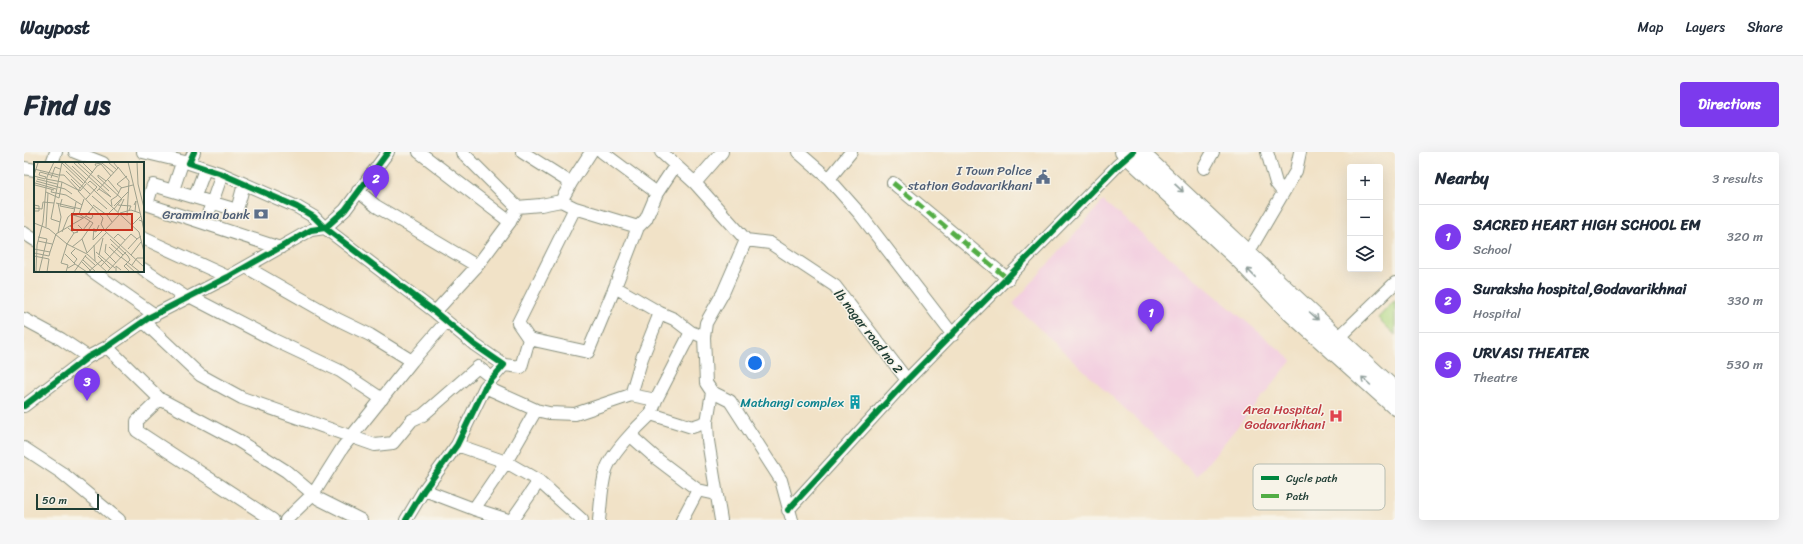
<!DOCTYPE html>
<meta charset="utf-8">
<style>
body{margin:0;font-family:Sriracha,sans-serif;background:#f6f6f7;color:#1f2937}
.controls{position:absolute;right:12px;top:12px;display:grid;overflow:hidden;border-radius:4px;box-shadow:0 4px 16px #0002}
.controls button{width:36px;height:36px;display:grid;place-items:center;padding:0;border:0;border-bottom:1px solid #e0e1e3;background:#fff;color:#1f2937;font:20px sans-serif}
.scale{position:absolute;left:12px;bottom:10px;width:63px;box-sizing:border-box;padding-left:4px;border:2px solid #1f3d34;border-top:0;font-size:11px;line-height:14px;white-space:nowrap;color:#1f3d34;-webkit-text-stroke:3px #f7f3e8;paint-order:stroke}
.you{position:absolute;left:731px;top:211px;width:14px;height:14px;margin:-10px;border:3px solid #fff;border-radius:50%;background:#1a73e8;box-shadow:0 0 0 6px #1a73e833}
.badge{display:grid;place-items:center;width:26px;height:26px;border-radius:50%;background:#7c3aed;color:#fff;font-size:13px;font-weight:700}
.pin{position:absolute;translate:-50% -33px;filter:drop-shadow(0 1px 2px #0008)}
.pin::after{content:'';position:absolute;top:21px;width:14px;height:12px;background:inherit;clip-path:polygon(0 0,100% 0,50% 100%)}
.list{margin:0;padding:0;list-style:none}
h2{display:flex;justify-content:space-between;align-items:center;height:52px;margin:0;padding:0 16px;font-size:17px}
h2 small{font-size:13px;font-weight:400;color:#747a83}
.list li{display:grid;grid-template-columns:26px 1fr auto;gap:12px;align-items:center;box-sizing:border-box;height:64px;padding:0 16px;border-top:1px solid #e0e1e3}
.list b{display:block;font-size:15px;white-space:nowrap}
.list p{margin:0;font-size:13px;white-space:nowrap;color:#747a83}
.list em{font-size:13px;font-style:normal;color:#747a83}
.icon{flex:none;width:22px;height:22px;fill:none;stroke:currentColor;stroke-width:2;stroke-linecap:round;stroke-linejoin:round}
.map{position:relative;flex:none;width:1371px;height:368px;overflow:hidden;border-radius:4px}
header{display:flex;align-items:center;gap:24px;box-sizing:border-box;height:56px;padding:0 20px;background:#fff;border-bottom:1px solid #e0e1e3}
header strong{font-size:19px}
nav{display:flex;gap:22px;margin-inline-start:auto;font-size:14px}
.intro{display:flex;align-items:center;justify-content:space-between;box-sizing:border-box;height:96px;padding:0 24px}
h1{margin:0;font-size:28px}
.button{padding:10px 18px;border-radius:4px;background:#7c3aed;color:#fff;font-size:14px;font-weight:700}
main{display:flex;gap:24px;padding:0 24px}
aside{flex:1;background:#fff;border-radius:4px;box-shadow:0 4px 16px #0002}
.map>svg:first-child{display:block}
.built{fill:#f3cfe0}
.green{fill:#b0d883;stroke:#688a5c}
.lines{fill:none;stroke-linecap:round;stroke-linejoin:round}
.minor-casing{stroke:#88907e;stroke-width:14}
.major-casing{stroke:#88907e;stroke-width:18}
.minor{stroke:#fff;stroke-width:12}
.major{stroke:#fff;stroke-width:16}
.quiet{stroke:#52ad45;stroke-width:5;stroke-dasharray:10 5;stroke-linecap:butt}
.cycleway-casing{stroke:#f7f3e8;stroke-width:8}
.cycleway{stroke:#00873e;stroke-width:6}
.oneway{stroke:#8f9e9a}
.labels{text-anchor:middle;stroke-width:3;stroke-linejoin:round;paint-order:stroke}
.service-label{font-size:13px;fill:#4e5e75;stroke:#f7f3e8;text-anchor:end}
.street-label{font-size:13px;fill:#1f3d34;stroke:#f7f3e8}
.culture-label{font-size:13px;fill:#0d838f;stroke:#f7f3e8;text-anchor:end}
.health-label{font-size:13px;fill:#be3a42;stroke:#f7f3e8;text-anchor:end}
.inset-road{fill:none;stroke:#9da08c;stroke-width:1}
.view{fill:#c8321e;fill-opacity:0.15;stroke:#c8321e;stroke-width:2}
.inset-edge{fill:none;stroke:#1f3d34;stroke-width:2}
.key{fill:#f7f3e8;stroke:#b6bcb2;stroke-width:1}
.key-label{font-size:11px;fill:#1f3d34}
</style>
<header>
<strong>Waypost</strong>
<nav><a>Map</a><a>Layers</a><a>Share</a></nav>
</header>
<div class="intro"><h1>Find us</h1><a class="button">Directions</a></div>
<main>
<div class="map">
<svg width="1371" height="368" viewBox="0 0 1371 368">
<rect width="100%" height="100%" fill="#f7f3e8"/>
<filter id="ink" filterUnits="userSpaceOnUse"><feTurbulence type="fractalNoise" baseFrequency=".025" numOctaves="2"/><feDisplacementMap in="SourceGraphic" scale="8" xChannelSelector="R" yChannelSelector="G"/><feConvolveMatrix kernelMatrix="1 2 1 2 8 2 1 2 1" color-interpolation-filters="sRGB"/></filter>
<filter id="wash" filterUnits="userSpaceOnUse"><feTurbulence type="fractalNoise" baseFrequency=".012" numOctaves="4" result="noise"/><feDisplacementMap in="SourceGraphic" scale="16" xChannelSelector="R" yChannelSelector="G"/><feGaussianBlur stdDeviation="0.9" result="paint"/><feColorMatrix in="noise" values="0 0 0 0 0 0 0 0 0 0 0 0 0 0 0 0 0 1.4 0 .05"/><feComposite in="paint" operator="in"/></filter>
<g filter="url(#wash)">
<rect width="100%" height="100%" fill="#f1e2c7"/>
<!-- built -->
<path class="built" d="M1079 49 1268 208 1173 324 989 152Z"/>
<!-- green -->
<path class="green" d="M1371 148V183L1354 166Z"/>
</g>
<g filter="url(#ink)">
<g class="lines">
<defs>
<path id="minor" d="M51 0 79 11
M119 0 165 11
M170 0 165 11 198 22 273 55 290 65 301 76 411 160 451 193 480 213 461 235 433 293 400 338 382 368
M395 0 486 70
M498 0 547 31 567 0
M578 0 633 41
M637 0 671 31 722 88 699 141 682 171 680 185 682 231 688 240 706 249 757 328 768 368
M774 0 805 27
M827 0 805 27 836 62 929 183
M1243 0 1252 31 1259 40
M28 11 32 0
M0 16 11 18
M1180 16 1189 0
M547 31 537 49 551 56 614 75 622 67 633 41 651 14
M671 31 698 0
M869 31 984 127
M149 38 158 11
M334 39 352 54 453 114 486 70 493 55 438 0
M171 44 181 17
M119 51 256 96
M123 52 129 33 213 58 220 32
M493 55 517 53 537 49
M181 71 198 22
M0 81 11 88
M119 86 204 125
M722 88 746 91 811 134 883 228
M1224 101 1272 19 1276 0
M222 115 313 167 346 183 388 209
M119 117 163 146
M68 119 131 163
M591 135 636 161 650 167 667 180 680 185
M167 145 250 188 316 219 358 247
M411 160 453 114
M0 167 37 187 64 205
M120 170 176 223 218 246 351 293 369 291 388 268 399 263 454 215 468 226
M1314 186 1371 131
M505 187 494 171 551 56
M83 195 136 247 213 288 262 319 295 347 337 368
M480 213 497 215 505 187 564 200 591 135 614 75
M461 235 512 258 525 261 551 262 607 243 632 248 627 262 668 275 683 270 688 240
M607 243 618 206 636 161
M136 247 113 269V279L249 368
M632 248 667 180
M0 254 64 205 83 195 126 165 204 125 287 78 301 76 321 58 364 0
M683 270 684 289 697 368
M607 284 633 307 674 338 692 342
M433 293 482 310 515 329 558 368
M0 296 38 321 95 368
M400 338 450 357 482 310 512 258
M450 357 484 368
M764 358 883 228 1094 13 1109 0
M262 368 290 341 319 295 388 209 422 170
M488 368 515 329
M575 368C577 352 577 334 582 318 587 302 614 274 627 262
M658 368 674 338"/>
<path id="major" d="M1099 0 1214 107 1263 158 1371 255
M1116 0C1201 79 1285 160 1371 238"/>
</defs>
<!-- minor casing -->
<use href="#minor" class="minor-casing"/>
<!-- major casing -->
<use href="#major" class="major-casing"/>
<!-- minor -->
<use href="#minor" class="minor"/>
<!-- major -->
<use href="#major" class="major"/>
<!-- quiet -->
<path class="quiet" d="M869 31 984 127"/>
<defs>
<path id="cycleway" d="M170 0 165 11 198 22 273 55 290 65 301 76 411 160 451 193 480 213 461 235 433 293 400 338 382 368
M0 254 64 205 83 195 126 165 204 125 287 78 301 76 321 58 364 0
M764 358 883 228 1094 13 1109 0"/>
</defs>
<!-- cycleway casing -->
<use href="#cycleway" class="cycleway-casing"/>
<!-- cycleway -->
<use href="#cycleway" class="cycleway"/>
</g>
<!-- one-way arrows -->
<defs><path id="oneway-shaft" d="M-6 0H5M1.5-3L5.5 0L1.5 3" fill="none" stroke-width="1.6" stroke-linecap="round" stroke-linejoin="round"/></defs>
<g class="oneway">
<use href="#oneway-shaft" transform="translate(1155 36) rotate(43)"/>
<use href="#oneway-shaft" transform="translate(1227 121) rotate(-134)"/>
<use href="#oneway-shaft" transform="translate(1290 164) rotate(42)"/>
<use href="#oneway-shaft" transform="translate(1342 229) rotate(-138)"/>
</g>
</g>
<!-- icons -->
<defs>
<symbol id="civic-bare" viewBox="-9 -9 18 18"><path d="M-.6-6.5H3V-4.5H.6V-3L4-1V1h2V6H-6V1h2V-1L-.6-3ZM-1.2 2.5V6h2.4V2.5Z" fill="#5c6f8a" stroke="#f7f3e8" stroke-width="2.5" paint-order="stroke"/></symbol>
<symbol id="bank-bare" viewBox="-9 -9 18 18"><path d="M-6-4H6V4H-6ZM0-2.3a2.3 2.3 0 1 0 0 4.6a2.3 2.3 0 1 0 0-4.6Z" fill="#5c6f8a" stroke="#f7f3e8" stroke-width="2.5" paint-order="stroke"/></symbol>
<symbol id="building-bare" viewBox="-9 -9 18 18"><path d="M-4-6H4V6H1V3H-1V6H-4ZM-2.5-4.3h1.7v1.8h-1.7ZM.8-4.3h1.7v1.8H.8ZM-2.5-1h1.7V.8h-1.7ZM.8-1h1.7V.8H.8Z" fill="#0f9aa8" stroke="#f7f3e8" stroke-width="2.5" paint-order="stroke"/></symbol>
<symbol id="hospital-bare" viewBox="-9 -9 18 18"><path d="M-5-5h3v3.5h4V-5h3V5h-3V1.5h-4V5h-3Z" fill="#e0444e" stroke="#f7f3e8" stroke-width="2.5" paint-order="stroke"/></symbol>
</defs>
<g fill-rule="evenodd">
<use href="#civic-bare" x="1009" y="15" width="20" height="20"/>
<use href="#bank-bare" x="227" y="52" width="20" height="20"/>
<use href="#building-bare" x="821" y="240" width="20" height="20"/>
<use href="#hospital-bare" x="1302" y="254" width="20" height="20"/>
</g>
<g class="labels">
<!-- service labels -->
<g class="service-label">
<text x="1008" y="23">I Town Police<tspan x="1008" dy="15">station Godavarikhani</tspan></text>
<text x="226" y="67">Grammina bank</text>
</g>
<!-- street labels -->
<g class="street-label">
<text transform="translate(845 179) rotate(52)" y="5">lb nagar road no 2</text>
</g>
<!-- culture labels -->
<g class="culture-label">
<text x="820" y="255">Mathangi complex</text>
</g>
<!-- health labels -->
<g class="health-label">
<text x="1301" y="262">Area Hospital,<tspan x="1301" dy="15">Godavarikhani</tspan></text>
</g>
</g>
<!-- overview -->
<g transform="translate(10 10)">
<rect width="110" height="110" fill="#f1e2c7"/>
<path class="inset-road" d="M30 0 62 30M43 0 75 29M48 0 59 11M74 0 83 8M94 0 110 67M103 0 104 22 110 46M28 1 49 21M40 1 77 35 65 27M38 4 53 18M62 4 61 2 68 1 80 11M84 5 95 19 93 54M0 7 25 13M32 9 56 32M0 13 4 1 1 0M25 13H30L44 28M0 14 11 17 12 15 5 13 6 10 24 15M77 14 67 2 63 4 44 29 69 56 67 62 71 69 110 105M17 16 21 5 26 7M3 17 23 22M37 17 46 26M74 18 85 31M2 19 31 27 38 32M72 19 64 13V15L88 37 80 47M28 20 46 29 52 22M1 21 22 27M1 23 20 28M88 26 83 22 93 14M18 28 17 30 32 33 48 43M63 29 84 6 79 0M12 30 25 36 28 20 12 17M62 30 105 70 110 90M58 34 73 47M28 37 26 44 41 47M50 37 45 52 59 61 48 77 53 91M52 37 63 25 56 19 54 21M22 41 47 47M59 43 73 53M84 43 97 44 95 48M100 43 102 39 101 50M78 44 77 38 83 34 87 26 99 23M80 44 94 30M0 46 8 47 9 40 20 41M0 49H5V44L0 43M84 50 90 37M86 51 97 48 106 51M43 53H39L49 56M52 54 57 57 59 54 55 50M105 58 108 59 110 69M26 60 17 57 28 0M78 60 73 53 80 46M0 61 15 67 33 82 53 92M44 63 49 68 56 59M98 63 107 54M36 64 44 70 40 71M12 65 14 31M60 66 59 78 68 69M58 68 62 70 65 63M71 68 86 52M28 70 34 55 40 50 42 40M24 71 27 55 24 41M4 75 13 77 5 110M80 76 84 72 91 78M76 77 94 94 96 98 90 104 96 110M4 79 18 82M33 82 40 71 34 66M72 82 71 90 82 101M77 82 89 93M60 83 61 99M38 85 48 77M75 85 87 96M0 87 16 90 22 72 51 55 59 45M94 87 103 77M62 90 81 106M0 91 15 94 16 90M53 91 73 70M31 92 41 102 34 106M53 92 73 110M65 93 69 76M97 93 107 80M0 94 15 97 13 110M51 94 61 103M64 94 76 106M87 95 106 110M49 98 62 110M48 100 58 110M40 101 43 97 37 91 41 87M41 102 53 110M92 102 101 110M98 103 103 96H110M67 104 97 72 103 77 107 74M2 110 3 83 9 60 13 15 20 0M32 110 34 103 27 101 33 82M40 110 52 93M54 110 68 98M73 110 92 90M82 110V104L87 108"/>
<path class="view" d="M38 52H98V68H38Z"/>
<rect width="110" height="110" class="inset-edge"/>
</g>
<!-- legend -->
<rect x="1229" y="312" width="132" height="46" rx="6" class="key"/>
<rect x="1237" y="324" width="18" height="4" fill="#00873e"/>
<rect x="1237" y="342" width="18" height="4" fill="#52ad45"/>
<g class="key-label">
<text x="1262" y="330">Cycle path</text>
<text x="1262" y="348">Path</text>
</g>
</svg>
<div class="controls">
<button>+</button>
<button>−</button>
<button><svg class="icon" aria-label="layers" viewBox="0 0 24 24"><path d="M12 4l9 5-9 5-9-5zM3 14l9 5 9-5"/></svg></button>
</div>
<div class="scale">50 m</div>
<div class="you"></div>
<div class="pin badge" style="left:1127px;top:180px">1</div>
<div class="pin badge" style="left:352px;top:46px">2</div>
<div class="pin badge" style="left:63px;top:249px">3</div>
</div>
<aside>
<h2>Nearby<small>3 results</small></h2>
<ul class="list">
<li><span class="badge">1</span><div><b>SACRED HEART HIGH SCHOOL EM</b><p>School</p></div><em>320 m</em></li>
<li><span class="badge">2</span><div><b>Suraksha hospital,Godavarikhnai</b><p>Hospital</p></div><em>330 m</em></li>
<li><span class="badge">3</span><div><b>URVASI THEATER</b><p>Theatre</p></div><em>530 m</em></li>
</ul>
</aside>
</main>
